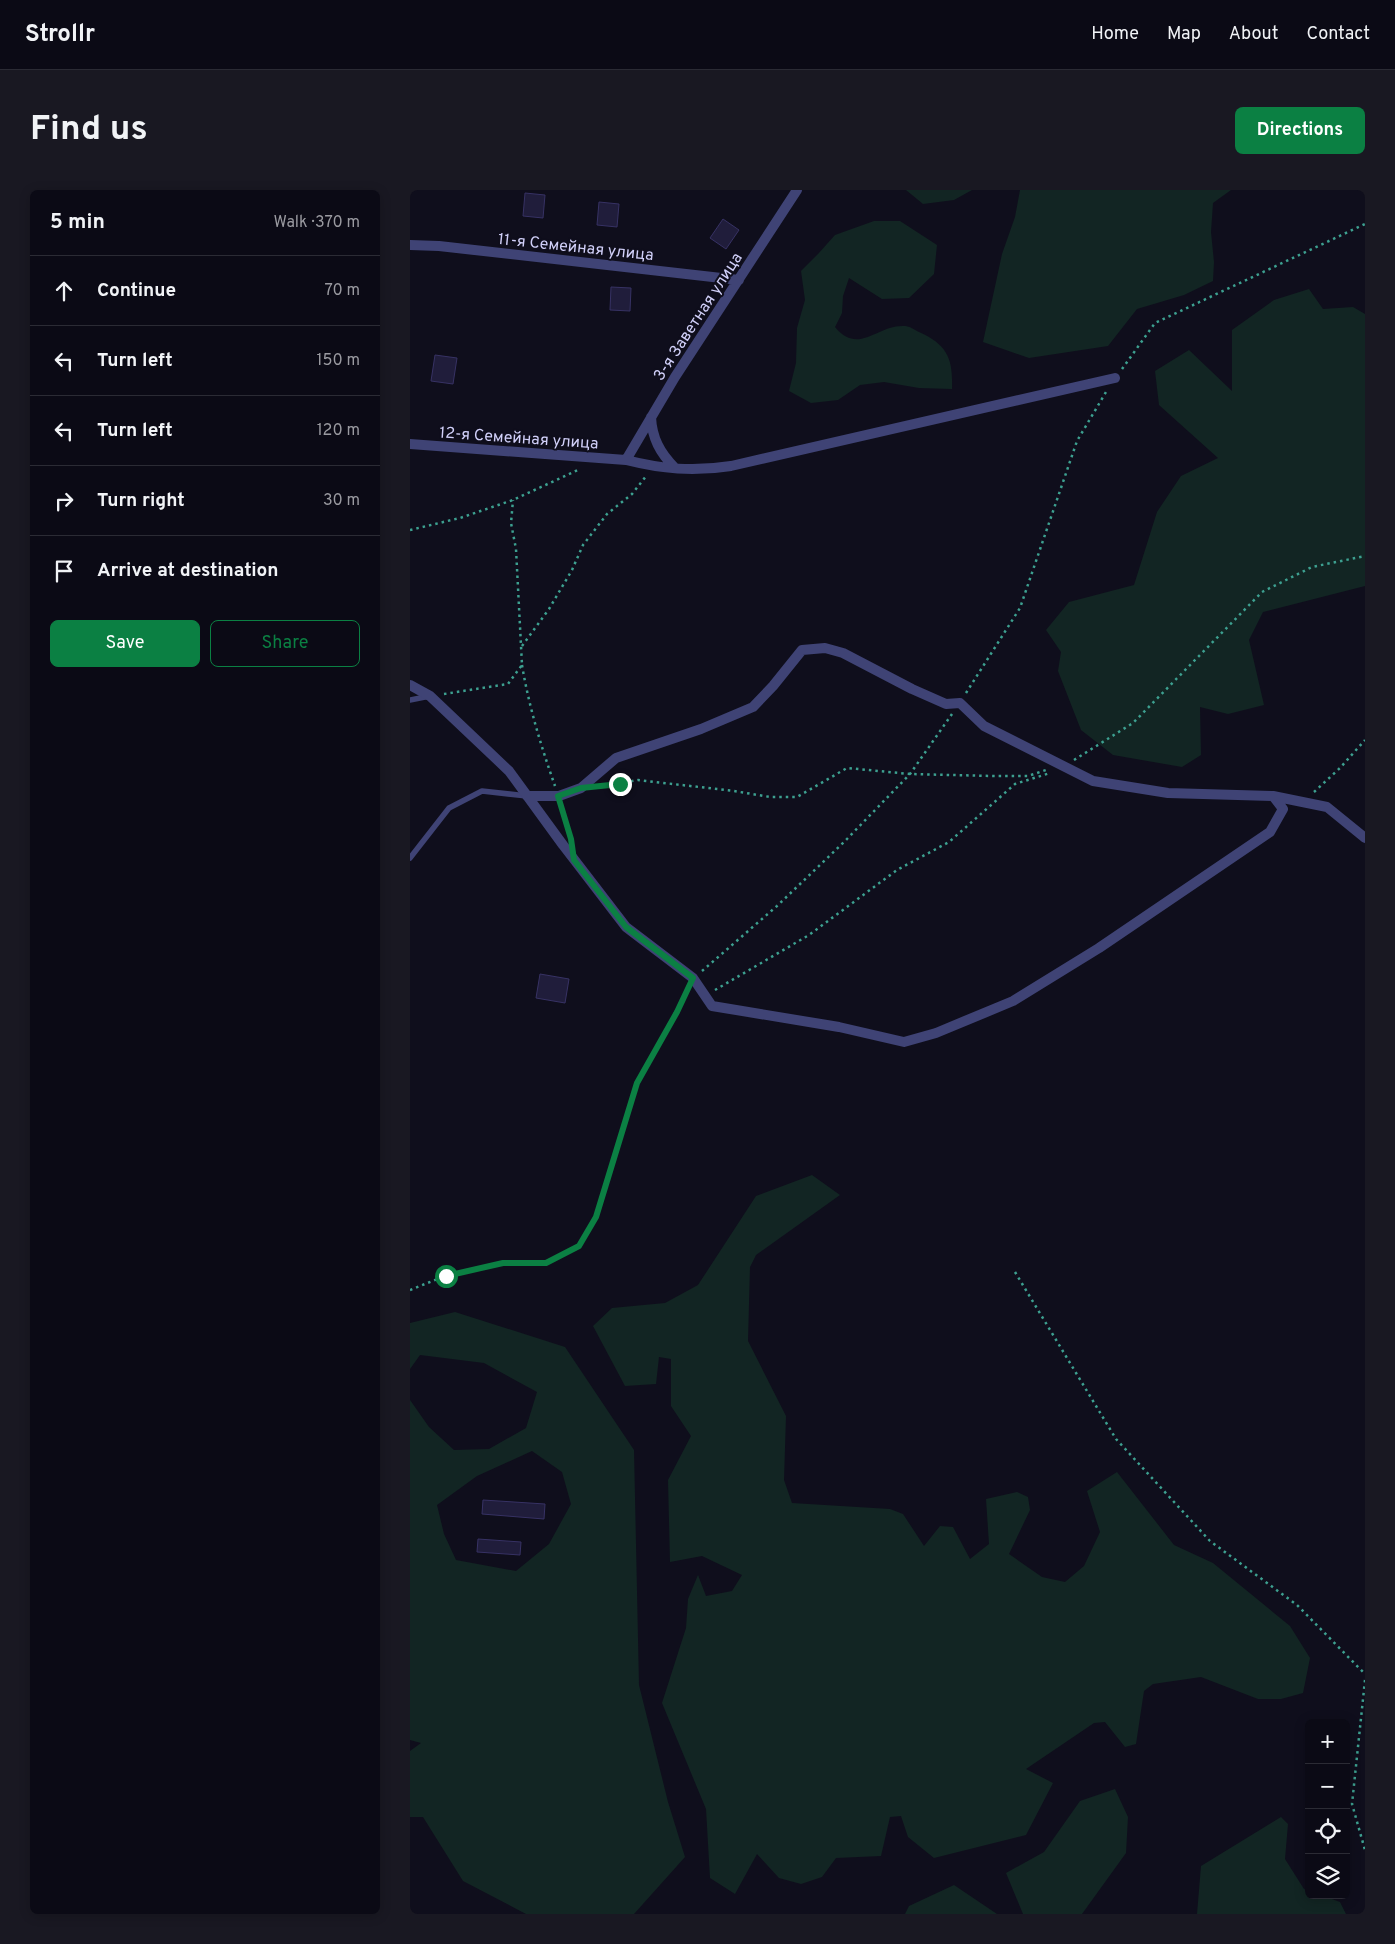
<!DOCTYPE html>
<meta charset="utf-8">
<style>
body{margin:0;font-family:Overpass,sans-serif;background:#191822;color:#f1f3f6}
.controls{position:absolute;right:15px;bottom:15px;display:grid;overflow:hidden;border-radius:8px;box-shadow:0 2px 12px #0003}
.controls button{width:45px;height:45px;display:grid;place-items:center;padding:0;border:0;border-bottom:1px solid #2b2b34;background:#0b0a15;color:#f1f3f6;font:25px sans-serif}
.stop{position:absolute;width:15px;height:15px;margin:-11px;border:4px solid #0b8043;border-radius:50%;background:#fff}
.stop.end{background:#0b8043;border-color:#fff;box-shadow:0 1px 5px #0008}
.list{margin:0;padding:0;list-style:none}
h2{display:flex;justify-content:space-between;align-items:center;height:65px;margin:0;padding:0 20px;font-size:21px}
h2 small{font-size:16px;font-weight:400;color:#9a9aa0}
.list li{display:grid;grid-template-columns:32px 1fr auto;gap:15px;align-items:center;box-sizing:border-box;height:70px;padding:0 20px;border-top:1px solid #2b2b34}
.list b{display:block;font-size:19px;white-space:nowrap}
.list em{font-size:16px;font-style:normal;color:#9a9aa0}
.actions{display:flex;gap:10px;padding:15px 20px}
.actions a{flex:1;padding:11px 0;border:1px solid #0b8043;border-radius:8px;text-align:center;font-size:18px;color:#0b8043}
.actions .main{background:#0b8043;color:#fff}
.icon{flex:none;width:28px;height:28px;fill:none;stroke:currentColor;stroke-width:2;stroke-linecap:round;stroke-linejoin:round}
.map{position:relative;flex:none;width:955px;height:1724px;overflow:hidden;border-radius:8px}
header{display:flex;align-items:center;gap:30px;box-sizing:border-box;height:70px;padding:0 25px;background:#0b0a15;border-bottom:1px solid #2b2b34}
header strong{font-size:24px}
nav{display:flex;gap:28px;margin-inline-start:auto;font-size:18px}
.intro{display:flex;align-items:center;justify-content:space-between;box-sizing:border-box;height:120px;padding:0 30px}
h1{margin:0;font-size:35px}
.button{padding:12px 22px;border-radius:8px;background:#0b8043;color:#fff;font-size:18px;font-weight:700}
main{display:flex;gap:30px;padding:0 30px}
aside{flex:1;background:#0b0a15;border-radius:8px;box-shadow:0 2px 12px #0003}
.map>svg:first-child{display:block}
.green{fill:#122523;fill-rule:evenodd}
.building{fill:#201d3b;stroke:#373264}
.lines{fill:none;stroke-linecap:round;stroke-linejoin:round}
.path{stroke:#3da090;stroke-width:2.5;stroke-dasharray:2.5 4;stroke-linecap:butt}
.service{stroke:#3f4375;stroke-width:5.5}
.minor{stroke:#3f4375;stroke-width:10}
.route{stroke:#0b8043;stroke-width:6}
.labels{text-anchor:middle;stroke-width:4;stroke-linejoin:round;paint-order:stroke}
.street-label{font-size:16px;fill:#d1d0f9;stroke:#0f0e1c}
</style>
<header>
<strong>Strollr</strong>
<nav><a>Home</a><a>Map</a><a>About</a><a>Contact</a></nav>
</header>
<div class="intro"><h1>Find us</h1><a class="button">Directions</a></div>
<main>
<aside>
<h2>5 min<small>Walk · 370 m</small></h2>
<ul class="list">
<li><svg class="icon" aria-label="ahead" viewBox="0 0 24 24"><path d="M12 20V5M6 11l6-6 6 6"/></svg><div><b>Continue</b></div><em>70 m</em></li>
<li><svg class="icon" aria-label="left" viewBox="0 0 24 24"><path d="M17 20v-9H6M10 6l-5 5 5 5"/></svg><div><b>Turn left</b></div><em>150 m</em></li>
<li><svg class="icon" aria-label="left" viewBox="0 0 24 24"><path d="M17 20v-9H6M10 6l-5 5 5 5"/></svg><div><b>Turn left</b></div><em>120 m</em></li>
<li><svg class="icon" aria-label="right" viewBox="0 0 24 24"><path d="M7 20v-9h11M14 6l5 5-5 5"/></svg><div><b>Turn right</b></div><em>30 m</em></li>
<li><svg class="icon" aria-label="arrive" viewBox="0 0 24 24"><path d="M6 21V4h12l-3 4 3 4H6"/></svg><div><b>Arrive at destination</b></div></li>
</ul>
<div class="actions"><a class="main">Save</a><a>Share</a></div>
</aside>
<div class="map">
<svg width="955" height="1724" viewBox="0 0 955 1724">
<rect width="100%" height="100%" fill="#0f0e1c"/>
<!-- green -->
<path class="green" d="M496 0H562L544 10 513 14Z
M610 0H821L803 13 801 42 804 72 803 91 774 105 727 119 698 156 619 168 573 152 592 64 605 27Z
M464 31H490L527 55 524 84 499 108 472 109 439 88 433 106 432 123 425 137C449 166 467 134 495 136 499 136 505 140 509 142 538 155 543 169 542 199L509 198 474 192 450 195 428 210 401 213 379 201 386 173 387 138 395 110 391 81 408 64 425 45Z
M899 99 913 119 943 117 955 124V396L853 422 839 450 854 515 818 524 790 517 791 565 772 577 703 565 671 540 648 481 651 462 636 440 659 412 724 395 747 322 771 286 808 268 749 215 745 181 779 160 822 201V140L864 110Z
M402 985 430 1005 346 1065 340 1077 338 1151 376 1226 374 1290 382 1313 480 1319 493 1324 514 1356 530 1336 543 1337 560 1369 579 1354 576 1309 607 1302 618 1307 620 1320 599 1364 632 1387 655 1392 674 1376 690 1342 677 1301 707 1282 764 1355 803 1373 880 1436 900 1468 893 1503 871 1509H848L791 1487 743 1494 734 1501 726 1554 715 1557 695 1532 684 1533 616 1579 643 1593 616 1645 524 1668 498 1647 491 1626 480 1627 471 1666 426 1668 412 1687 391 1694 369 1688 347 1664 325 1704 300 1688 296 1619 252 1513 276 1438 278 1409 288 1385 296 1406 322 1401 332 1385 292 1366 260 1372 258 1290 281 1246 261 1216V1169L249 1167 246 1194 215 1196 183 1136 202 1118 255 1113 288 1095 346 1006Z
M45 1122 155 1157 224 1260 229 1495 258 1612 275 1667 224 1724H116L53 1691 13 1627H0V1561L11 1553 0 1550V1210L19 1237 44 1260 79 1259 116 1238 127 1202 74 1173 10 1165 0 1179V1133ZM122 1261 152 1282 161 1314 139 1354 106 1381 46 1370 34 1344 27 1315 67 1286Z
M705 1599 718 1627 716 1663 672 1724H613L596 1683 634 1662 670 1611Z
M871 1627 878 1634 875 1669 894 1699 899 1701V1705H911L930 1712 936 1724H787L791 1676Z
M544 1695 587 1724H495L499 1716Z"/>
<!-- building -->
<path class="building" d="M115 3 135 5 133 28 113 26Z
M189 12 209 14 207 37 187 35Z
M313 29 329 40 316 59 300 48Z
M201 97 221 98 220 121 200 120Z
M25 165 47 168 43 194 21 191Z
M130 784 159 789 155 813 126 808Z
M73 1310 135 1314 134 1329 72 1324Z
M68 1349 111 1352 110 1365 67 1362Z"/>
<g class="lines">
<!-- path -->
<path class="path" d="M712 179 745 133 955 34
M0 340 50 328 103 310 170 279
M112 456 139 419 162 380 173 355 197 324 222 304 237 285
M112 475C119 517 131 556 145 596
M556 503 610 418 667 251 696 202
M34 504 98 494 112 475 106 359 101 333 103 310
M664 570 723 533 852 402 902 377 955 366
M189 597 228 590 324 601 360 607H387L437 578 500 584 583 586H618L636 580
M904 602 930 578 955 550
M151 616 159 642
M292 781 367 716 435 651 500 584 542 524
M305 800 399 745 487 680 539 652 605 594 640 583
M605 1082 706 1249 800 1351 887 1415 955 1484
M0 1100 35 1086 93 1073H136L169 1055 186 1027 227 893 277 801
M955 1490 942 1614 955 1660"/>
<!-- service -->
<path class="service" d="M0 510 20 506
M0 668 39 618 72 601 117 606"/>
<!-- minor -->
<path class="minor" d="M0 55 29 56 329 90
M241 227C242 248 250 263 265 278
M0 254 216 270C252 279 283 282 321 276L705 188
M216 270 265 187 387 0
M0 495 20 506 99 581 153 655 216 737 283 788 302 816 429 837 494 852 526 843 603 811 689 758 860 642 873 619 863 606
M117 606H149L171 598 206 568 291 539 343 517 363 496 392 460 415 458 433 463 502 499 536 514 550 513 574 536 683 591 758 603 863 606 917 617 955 648"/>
</g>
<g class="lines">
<!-- route -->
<path class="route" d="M36 1086 93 1073H136L169 1056 186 1027 227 893 267 822 283 788 216 737 164 670 161 649 148 606 171 598 210 594"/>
</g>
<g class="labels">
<!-- street labels -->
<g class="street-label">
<text transform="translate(166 56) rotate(6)" y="6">11-я Семейная улица</text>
<text transform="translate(287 126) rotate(-57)" y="6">3-я Заветная улица</text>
<text transform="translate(109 247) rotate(4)" y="6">12-я Семейная улица</text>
</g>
</g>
</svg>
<div class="controls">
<button>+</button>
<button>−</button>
<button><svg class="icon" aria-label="locate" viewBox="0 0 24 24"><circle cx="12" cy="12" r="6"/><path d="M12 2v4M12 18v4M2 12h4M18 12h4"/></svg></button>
<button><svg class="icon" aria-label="layers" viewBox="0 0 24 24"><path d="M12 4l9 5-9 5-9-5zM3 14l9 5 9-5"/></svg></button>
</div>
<div class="stop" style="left:36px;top:1086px"></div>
<div class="stop end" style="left:210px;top:594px"></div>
</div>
</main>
